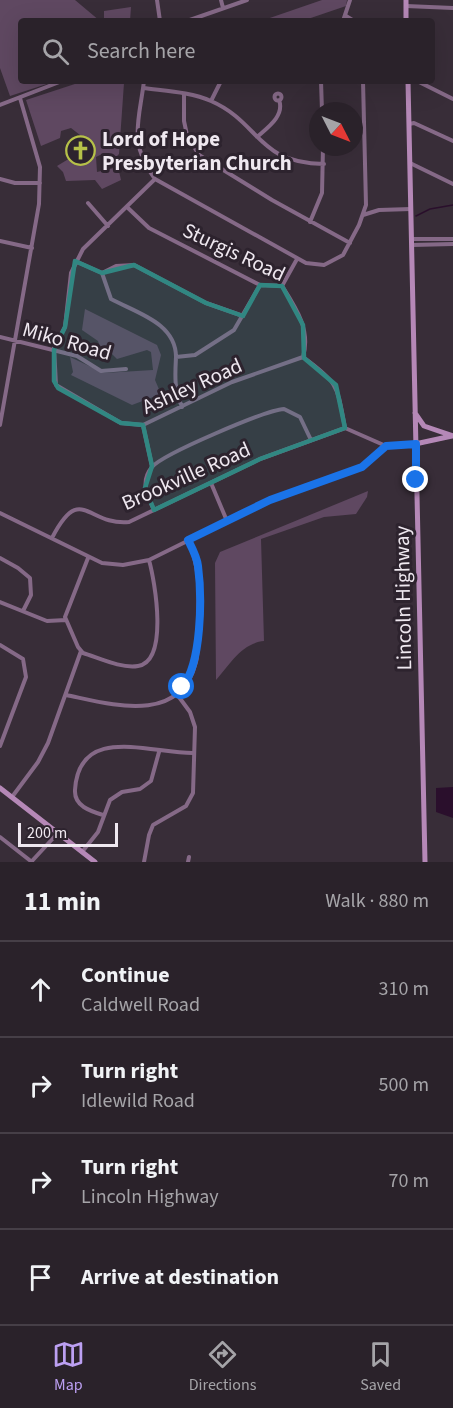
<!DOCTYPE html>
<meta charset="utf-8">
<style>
body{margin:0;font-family:"Source Sans 3",sans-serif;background:#362f36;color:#f1f3f6}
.compass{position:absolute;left:309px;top:102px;width:54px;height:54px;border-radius:50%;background:#2a222a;box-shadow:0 6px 24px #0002;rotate:132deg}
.scale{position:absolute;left:18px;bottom:15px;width:100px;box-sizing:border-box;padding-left:6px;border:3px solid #efe8f0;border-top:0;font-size:16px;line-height:21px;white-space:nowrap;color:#efe8f0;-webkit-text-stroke:4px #2d232e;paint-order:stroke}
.stop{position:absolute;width:18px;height:18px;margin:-14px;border:4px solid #1a73e8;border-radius:50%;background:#fff}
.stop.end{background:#1a73e8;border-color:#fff;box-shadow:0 2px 6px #0008}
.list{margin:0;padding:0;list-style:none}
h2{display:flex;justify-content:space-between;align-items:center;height:78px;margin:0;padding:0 24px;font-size:26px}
h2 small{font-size:20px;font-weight:400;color:#a5a4a8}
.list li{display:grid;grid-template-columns:39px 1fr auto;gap:18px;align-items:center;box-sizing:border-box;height:96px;padding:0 24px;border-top:2px solid #463f47}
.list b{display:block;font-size:22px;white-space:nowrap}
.list p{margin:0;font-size:20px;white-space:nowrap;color:#a5a4a8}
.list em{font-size:20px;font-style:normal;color:#a5a4a8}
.icon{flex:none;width:33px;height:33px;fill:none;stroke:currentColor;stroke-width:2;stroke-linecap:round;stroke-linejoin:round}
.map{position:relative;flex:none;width:453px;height:862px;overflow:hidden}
.search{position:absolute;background:#2a222a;box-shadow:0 6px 24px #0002;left:18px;right:18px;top:18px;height:66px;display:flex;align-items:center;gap:15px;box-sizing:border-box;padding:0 21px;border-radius:6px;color:#a5a4a8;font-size:22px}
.sheet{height:462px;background:#2a222a}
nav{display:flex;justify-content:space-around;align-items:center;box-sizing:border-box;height:84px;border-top:2px solid #463f47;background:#2a222a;font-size:16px;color:#a5a4a8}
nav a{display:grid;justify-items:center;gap:3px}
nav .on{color:#bca0f2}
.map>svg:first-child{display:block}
.green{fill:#5f4861}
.water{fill:#2a0f2c}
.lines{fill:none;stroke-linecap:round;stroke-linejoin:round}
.stream{stroke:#2a0f2c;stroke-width:1.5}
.street{stroke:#856987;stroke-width:4}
.secondary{stroke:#b588b7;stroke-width:5}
.route{stroke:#1a73e8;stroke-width:8}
.marked{fill:#318782;fill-opacity:0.2;stroke:#318782;stroke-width:4.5;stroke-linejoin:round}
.labels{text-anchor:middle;stroke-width:6;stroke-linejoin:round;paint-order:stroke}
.poi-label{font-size:21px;font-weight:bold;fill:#efe8f0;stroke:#2d232e;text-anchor:start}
.street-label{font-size:21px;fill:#efe8f0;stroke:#2d232e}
</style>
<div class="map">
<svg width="453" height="862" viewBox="0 0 453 862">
<rect width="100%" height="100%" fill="#382d38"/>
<!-- green -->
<path class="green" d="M0 0H75L100 21H21V81H56L10 96 0 68Z
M322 0H347L346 6 302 21H261Z
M131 7 130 21H104V11Z
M84 81H129L124 83 119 154 114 159 102 154 96 157 97 172 118 167 121 180 102 189 95 180 66 181 63 172 57 166 85 149 80 135 71 128 61 131 60 138 41 146 26 100Z
M85 309 157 345 161 355 155 380 161 394 132 405 71 375 73 372 70 357 104 373 153 370 151 352 147 350 117 359 112 354 101 351 98 341 82 330Z
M368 491 367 497 356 514 324 517 261 539 264 641C242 643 230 664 216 680L215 563 220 552Z"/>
<!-- water -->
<path class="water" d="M453 787V818L436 812V788Z"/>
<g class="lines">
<!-- stream -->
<path class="stream" d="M416 216 430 209 453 205"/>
<!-- street -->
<path class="street" d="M157 0 160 21
M221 0 223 8
M406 6 453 8
M346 16 354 21
M187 21 247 0
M343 21 350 0
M144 81C139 122 128 143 155 179L306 263 324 265 343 255 359 225 366 205 363 81
M321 81 322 111
M417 81 453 99
M143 88C165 91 191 92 211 101 261 123 256 163 324 164
M274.5 97a3.5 3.5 0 1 1 7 0a3.5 3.5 0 1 1-7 0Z
M184 94V121L187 135 199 155 272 200 350 243
M211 101 221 81
M0 105 62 81
M409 124 414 123 453 141
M257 137C267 128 285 116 279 100
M410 163 453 184
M0 179 15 183H40
M155 179 83 249 71 273 65 327 54 347 56 385 121 423 143 425 232 382 303 357
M88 203 108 226
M128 208 149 228 260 285 282 286
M363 215 379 210 411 209
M310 222 322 193 323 147
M412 239H453
M0 241 32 248
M412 245 453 244
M75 261 102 273
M102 273 111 299C137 313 176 323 176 357 175 376 174 389 182 407
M102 273 116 266 134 265 206 303 243 316
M282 286C296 308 311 330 303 357
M282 286 297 259
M0 337 77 356 101 371 126 369
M176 357 195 355 234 330 260 285
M303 357C339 383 337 386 345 428
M0 425 39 204 40 167 20 98
M143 425 152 466
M345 428 386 446 415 444
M211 483 227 521
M154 510C147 495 140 481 152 467 163 454 266 410 284 409L300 417 311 440
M0 513 102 563 123 565 149 560 270 500 362 467 386 446
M52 538C81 482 87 526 129 522L260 459 345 428
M0 558 18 568 30 578 31 595 23 611
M88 558 65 617 78 647 83 653C99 658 122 669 138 666 169 661 155 582 149 560
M0 602 47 621 66 620
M0 645 23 659 26 677 0 746
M66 695C110 704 180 726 196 662 199 651 197 637 198 625 199 593 201 571 188 540
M12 797 38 762 48 743 81 651
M103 815C90 811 74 806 75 790 79 723 152 754 194 753
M0 837 32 862
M82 852 98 832 110 800 122 792 140 789 151 781 159 752
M31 862 57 834
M144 862 149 835 153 825 186 806 193 793 195 727 190 712 176 693
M188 862 189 857"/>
<!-- secondary -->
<path class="secondary" d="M406 0V21
M408 81 425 862
M415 413 424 426 453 436
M415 444 452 436
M0 788 95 862"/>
</g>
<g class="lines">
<!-- route -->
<path class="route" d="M182 687C202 664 202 596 198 566 197 557 192 548 188 540L270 500 362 467 386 446 416 444V480"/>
</g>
<!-- marked area -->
<path class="marked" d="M75 261 102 273 134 265 206 303 243 316 260 285 282 286 303 325 304 358 336 385 345 428 260 459 154 510 145 488 152 466 143 425 121 423 58 388 54 381V350L65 327Z"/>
<!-- icons -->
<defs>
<symbol id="church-ring" viewBox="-11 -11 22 22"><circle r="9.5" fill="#2d232e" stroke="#b6c149" stroke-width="1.5"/><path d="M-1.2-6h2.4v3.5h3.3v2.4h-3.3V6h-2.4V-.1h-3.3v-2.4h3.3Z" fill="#b6c149"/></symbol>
</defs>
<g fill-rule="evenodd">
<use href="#church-ring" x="64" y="134" width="33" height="33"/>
</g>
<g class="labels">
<!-- poi labels -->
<g class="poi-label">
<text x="102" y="146">Lord of Hope<tspan x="102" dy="24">Presbyterian Church</tspan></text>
</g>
<!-- street labels -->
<g class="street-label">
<text transform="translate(234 252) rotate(25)" y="7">Sturgis Road</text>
<text transform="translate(67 341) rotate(16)" y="7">Miko Road</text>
<text transform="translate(192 386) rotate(-24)" y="7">Ashley Road</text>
<text transform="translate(186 476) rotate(-24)" y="7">Brookville Road</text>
<text transform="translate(403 598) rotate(-91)" y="7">Lincoln Highway</text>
</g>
</g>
</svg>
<svg class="compass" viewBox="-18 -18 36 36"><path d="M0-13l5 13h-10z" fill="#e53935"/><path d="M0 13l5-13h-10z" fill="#a5a4a8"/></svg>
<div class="scale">200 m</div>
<div class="stop" style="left:182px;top:687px"></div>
<div class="stop end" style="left:416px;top:480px"></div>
<div class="search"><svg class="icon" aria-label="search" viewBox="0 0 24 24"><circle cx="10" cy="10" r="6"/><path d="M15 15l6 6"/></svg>Search here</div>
</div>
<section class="sheet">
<h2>11 min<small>Walk · 880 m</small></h2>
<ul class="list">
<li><svg class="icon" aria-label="ahead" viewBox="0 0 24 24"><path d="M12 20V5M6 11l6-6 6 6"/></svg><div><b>Continue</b><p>Caldwell Road</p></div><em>310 m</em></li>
<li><svg class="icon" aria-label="right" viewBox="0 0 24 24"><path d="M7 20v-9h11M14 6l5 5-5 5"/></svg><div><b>Turn right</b><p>Idlewild Road</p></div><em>500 m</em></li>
<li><svg class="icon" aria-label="right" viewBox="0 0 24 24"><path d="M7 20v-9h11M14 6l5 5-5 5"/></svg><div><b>Turn right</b><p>Lincoln Highway</p></div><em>70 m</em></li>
<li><svg class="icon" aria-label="arrive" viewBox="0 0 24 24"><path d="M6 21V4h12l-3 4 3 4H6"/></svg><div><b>Arrive at destination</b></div></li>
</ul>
</section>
<nav>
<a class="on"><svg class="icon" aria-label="map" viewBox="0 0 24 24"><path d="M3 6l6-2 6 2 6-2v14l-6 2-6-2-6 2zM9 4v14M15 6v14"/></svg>Map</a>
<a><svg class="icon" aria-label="directions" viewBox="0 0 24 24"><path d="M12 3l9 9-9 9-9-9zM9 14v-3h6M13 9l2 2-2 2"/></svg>Directions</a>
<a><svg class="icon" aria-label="saved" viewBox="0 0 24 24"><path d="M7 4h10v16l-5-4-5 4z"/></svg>Saved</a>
</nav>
